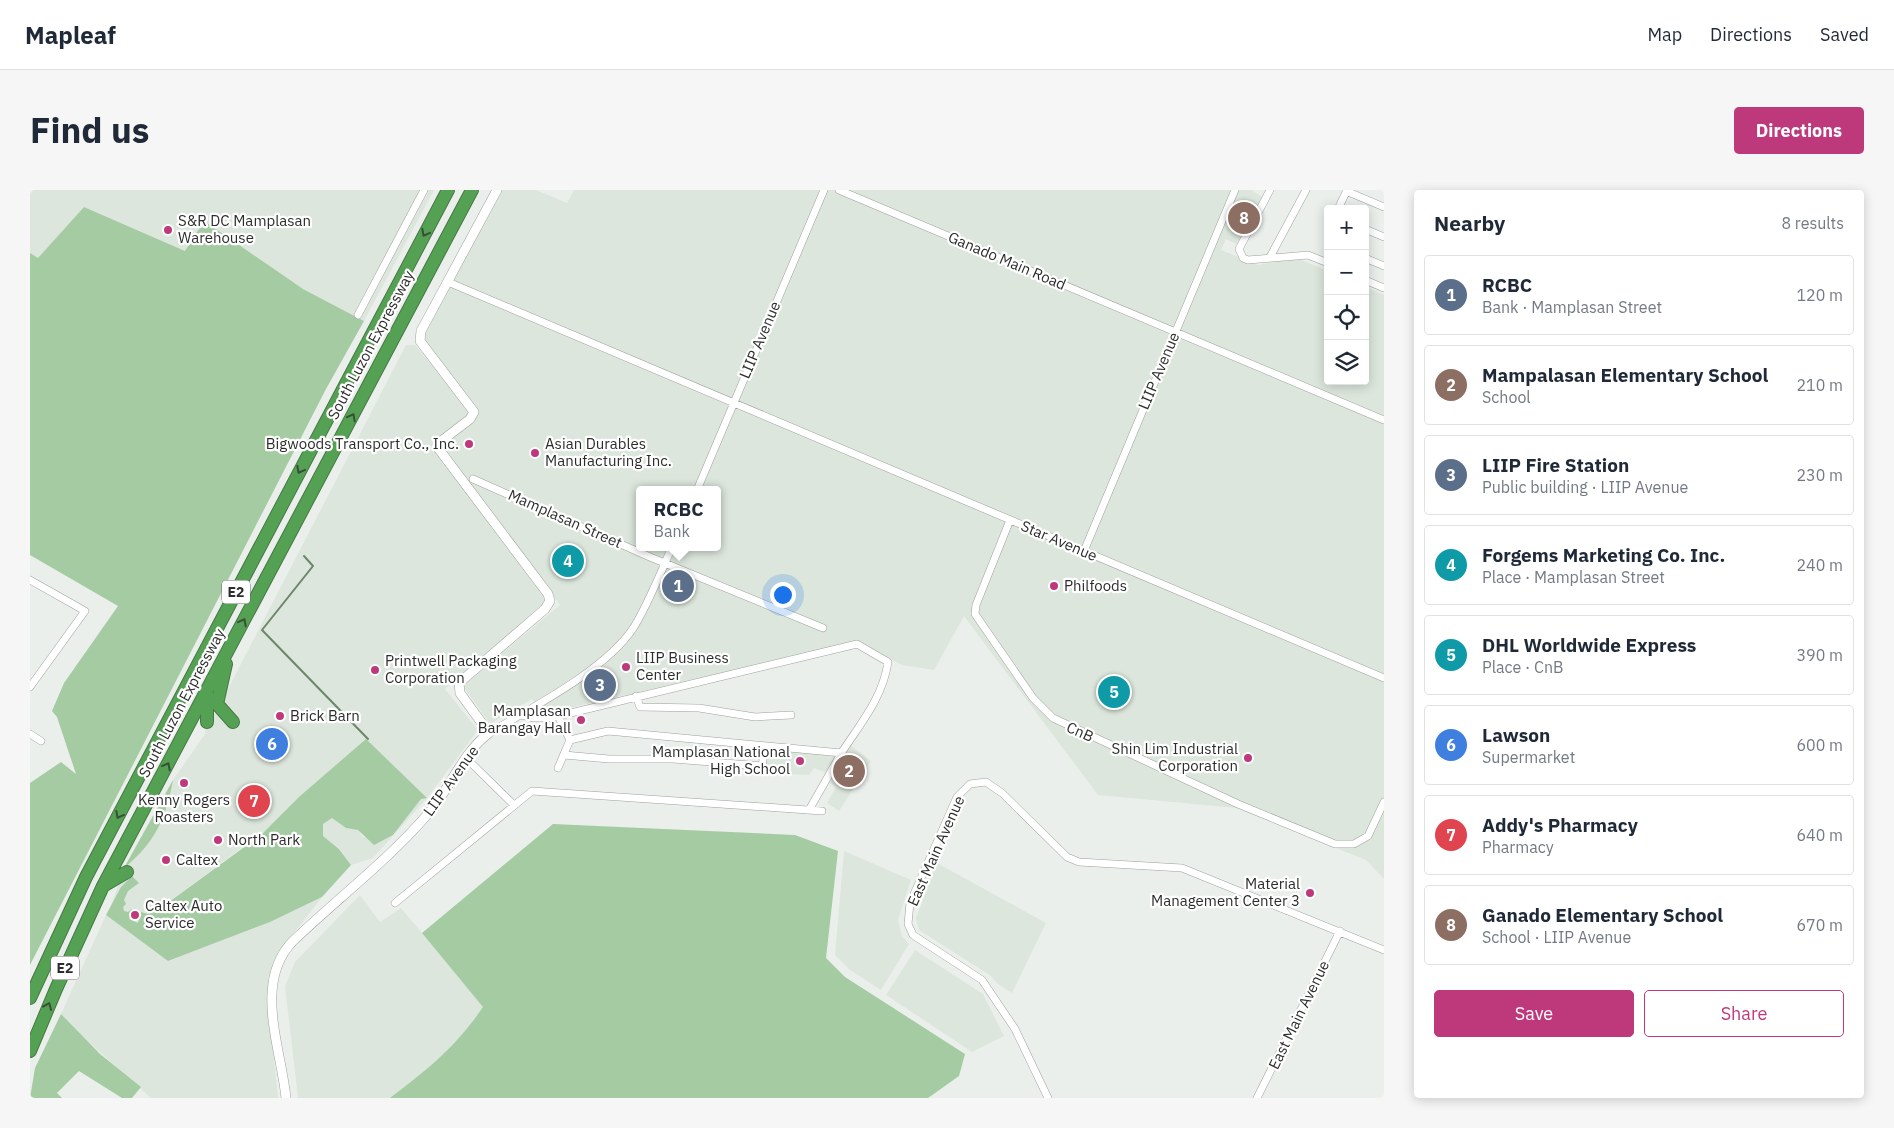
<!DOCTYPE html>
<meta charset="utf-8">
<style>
body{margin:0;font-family:"IBM Plex Sans",sans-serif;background:#f6f6f7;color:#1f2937}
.controls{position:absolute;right:15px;top:15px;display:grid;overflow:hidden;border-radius:5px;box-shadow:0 2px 12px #0003}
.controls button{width:45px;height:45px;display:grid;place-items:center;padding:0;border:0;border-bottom:1px solid #e0e1e3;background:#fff;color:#1f2937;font:25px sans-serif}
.you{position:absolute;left:752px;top:404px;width:18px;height:18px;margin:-12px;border:4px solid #fff;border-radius:50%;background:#1a73e8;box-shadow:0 0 0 8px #1a73e833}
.badge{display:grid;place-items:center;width:32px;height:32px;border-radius:50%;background:#be397c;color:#fff;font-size:16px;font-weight:700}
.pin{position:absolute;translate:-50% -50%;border:2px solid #fff;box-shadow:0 1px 5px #0006}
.popup{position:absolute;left:606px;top:296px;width:85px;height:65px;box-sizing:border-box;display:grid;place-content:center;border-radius:5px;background:#fff;filter:drop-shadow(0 1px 4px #0005);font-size:16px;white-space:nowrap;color:#747a83}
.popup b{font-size:19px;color:#1f2937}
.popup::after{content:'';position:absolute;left:50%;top:100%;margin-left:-10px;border:10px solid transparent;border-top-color:#fff}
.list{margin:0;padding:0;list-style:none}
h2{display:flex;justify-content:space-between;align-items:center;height:65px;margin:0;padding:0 20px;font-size:21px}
h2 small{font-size:16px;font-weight:400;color:#747a83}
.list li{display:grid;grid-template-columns:32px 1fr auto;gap:15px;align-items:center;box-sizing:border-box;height:80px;margin:0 10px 10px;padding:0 10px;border:1px solid #e0e1e3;border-radius:5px}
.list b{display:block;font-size:19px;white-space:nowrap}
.list p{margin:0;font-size:16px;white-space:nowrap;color:#747a83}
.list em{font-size:16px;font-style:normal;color:#747a83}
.actions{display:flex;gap:10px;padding:15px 20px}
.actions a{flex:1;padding:11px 0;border:1px solid #be397c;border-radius:5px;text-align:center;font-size:18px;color:#be397c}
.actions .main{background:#be397c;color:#fff}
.icon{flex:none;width:28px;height:28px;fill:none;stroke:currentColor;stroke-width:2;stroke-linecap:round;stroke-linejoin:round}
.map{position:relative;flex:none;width:1354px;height:908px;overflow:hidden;border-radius:5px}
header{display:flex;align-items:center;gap:30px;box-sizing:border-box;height:70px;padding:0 25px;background:#fff;border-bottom:1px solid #e0e1e3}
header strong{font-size:24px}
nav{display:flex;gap:28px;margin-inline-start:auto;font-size:18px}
.intro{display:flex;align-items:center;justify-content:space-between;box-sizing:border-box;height:120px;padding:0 30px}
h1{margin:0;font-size:35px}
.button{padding:12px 22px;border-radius:5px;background:#be397c;color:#fff;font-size:18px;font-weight:700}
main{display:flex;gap:30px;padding:0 30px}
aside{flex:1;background:#fff;border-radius:5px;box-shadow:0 2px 12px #0003}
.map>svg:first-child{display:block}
.built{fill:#dce6dc;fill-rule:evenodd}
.green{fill:#a4cba2}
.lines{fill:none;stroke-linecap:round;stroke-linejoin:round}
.stream{stroke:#6a8769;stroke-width:2}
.minor-casing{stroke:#9da19d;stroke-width:8}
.tertiary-casing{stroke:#9da19d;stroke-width:10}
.motorway-casing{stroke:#467846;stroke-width:14}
.minor{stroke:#fff;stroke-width:7}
.tertiary{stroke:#fff;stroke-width:9}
.motorway{stroke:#55a154;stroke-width:12}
.oneway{stroke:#385037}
.poi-dot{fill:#be397c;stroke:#fff;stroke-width:2}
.labels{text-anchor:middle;stroke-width:4.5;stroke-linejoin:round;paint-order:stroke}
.shield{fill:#fff;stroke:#6b6c6b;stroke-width:1}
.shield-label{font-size:14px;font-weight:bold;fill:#2b2d2b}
.poi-label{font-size:15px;fill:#2b2d2b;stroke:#fff;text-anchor:start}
.street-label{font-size:15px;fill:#2b2d2b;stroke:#fff}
</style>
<header>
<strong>Mapleaf</strong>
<nav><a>Map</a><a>Directions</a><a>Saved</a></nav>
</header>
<div class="intro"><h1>Find us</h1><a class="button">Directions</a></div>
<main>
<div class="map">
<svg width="1354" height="908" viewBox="0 0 1354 908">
<rect width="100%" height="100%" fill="#ebefeb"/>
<!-- built -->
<path class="built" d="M0 0H404L334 131 273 99 155 61 54 17 8 68 0 63Z
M470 0H506L537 13 544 0H1221L1234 8 1208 55 1196 49 1191 60 1228 75 1258 69 1271 70 1298 81V191H1335V97L1354 105V689L1336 670 1206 618 1068 605 934 426 904 480 872 475 829 451 513 524 502 509 460 534 433 496 530 415 411 255 447 226V217L395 156 393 145ZM609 300H687V357H609Z
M376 155H385L438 218 439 226 402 255 515 406V412L415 499 448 540 397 608 343 668 321 675 310 659 293 646V634L302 628 316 638 328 640 333 647 363 645 391 609 396 608 244 634 106 736 80 719 94 678 143 590 175 544 177 532 186 522Z
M820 555 841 571 809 621 797 613 806 597 798 591Z
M736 557 808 564 797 583 784 578 779 585 735 583Z
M814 661 881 690 868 730 872 746 879 754 851 800 820 780 805 765Z
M907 673 1016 733 982 803 968 794 961 786 889 740 886 728Z
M330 705 350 732 371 718 454 817 437 841 408 871 360 908H268L255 796 265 772Z
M292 707 247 765 238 788 240 830 248 908H121L43 838 31 824 76 725 138 771 240 732Z
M885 760 953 804 974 846 942 862 856 805Z"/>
<!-- green -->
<path class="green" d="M54 17 155 61 174 31 273 99 334 131 296 199 0 775V593L31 572 46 584 27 527 22 521 34 493 88 416 0 365V63L8 68Z
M336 549 397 608 391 609 363 645 344 655 328 640 316 638 302 628 293 634V646L309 659 321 675 292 707 240 732 138 771 76 725 91 697 102 686 109 693 98 701 94 710 96 714 93 717 94 721 98 722 102 719V724L99 729 108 733 111 722 118 724 128 720 232 644 269 607Z
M143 590C136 628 125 653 94 678Z
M523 634 765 645 808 661 796 768 815 787 935 864 929 886 898 908H360C398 879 426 857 453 817L392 743Z
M31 824 70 864 111 897 102 908H92L49 881 27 903 32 908H0L5 878Z"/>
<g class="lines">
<!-- stream -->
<path class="stream" d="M274 366 283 376 232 440 338 549"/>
<defs>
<path id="minor" d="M809 0 1354 230
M1240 0 1209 59 1213 68 1218 70 1278 65 1298 73
M1316 1 1354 17
M1308 19 1317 0
M1335 39 1354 47
M1298 41V50
M1240 67 1276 0
M1335 68 1354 76
M1335 90 1354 98
M418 92 1354 488
M328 125 394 0
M443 289 620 367 793 438
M667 300 794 0
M980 330 946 415 945 424 1003 508 1023 528 1208 614 1305 654H1324L1338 646 1354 612
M1054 361 1205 0
M0 390 55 421 0 497
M606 506 610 517 669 518 725 527 761 525
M491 525 504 528H520L827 454 858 472C853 507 831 533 812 562 801 581 790 601 779 620
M528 526 540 550
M459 543C503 517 576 480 604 437 619 412 630 384 642 357
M0 544 11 551
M540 550 578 541 812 563
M534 565 579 569H643L732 576 733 570
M436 568 484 615
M528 578 540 550
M365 713 502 601 792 621
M1018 908 985 839 952 790 883 745 878 734 880 713 927 607 940 594 956 592 972 603 1037 667 1049 672 1152 678 1354 760
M1227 908 1310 741"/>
<path id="tertiary" d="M256 908C251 858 223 792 263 751 307 709 357 671 397 625 420 600 431 564 459 543L430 503 429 493 515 419 520 411 518 404 408 258 410 252 440 229 444 222 390 151 391 141 467 0"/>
<path id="motorway" d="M196 474 187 514 203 532
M177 532V504
M73 696 97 682
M0 808 56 687 418 0
M0 861 26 799 73 696 442 0"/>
</defs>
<!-- minor casing -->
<use href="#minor" class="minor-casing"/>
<!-- tertiary casing -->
<use href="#tertiary" class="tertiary-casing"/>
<!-- motorway casing -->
<use href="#motorway" class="motorway-casing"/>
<!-- minor -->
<use href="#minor" class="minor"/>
<!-- tertiary -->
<use href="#tertiary" class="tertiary"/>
<!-- motorway -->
<use href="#motorway" class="motorway"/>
</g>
<!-- one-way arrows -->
<defs><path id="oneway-chevron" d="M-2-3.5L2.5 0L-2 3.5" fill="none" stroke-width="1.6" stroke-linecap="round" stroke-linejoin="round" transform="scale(1.25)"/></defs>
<g class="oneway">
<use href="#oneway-chevron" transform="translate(395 43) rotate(118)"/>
<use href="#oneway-chevron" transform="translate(322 227) rotate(-62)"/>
<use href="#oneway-chevron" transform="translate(270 280) rotate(118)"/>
<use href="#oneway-chevron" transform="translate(213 432) rotate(-62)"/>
<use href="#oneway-chevron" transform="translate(137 576) rotate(-62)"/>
<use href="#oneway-chevron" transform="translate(89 625) rotate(118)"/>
<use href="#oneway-chevron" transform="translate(18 816) rotate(-67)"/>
</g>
<!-- markers -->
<g class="poi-dot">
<circle cx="138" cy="40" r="5"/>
<circle cx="439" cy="254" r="5"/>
<circle cx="505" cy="263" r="5"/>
<circle cx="1024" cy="396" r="5"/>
<circle cx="596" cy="477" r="5"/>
<circle cx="345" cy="480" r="5"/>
<circle cx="250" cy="526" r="5"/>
<circle cx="551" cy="530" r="5"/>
<circle cx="1218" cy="568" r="5"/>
<circle cx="770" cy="571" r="5"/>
<circle cx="154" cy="593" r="5"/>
<circle cx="188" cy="650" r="5"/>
<circle cx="136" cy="670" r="5"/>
<circle cx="1280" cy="703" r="5"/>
<circle cx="105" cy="725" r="5"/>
</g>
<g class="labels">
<!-- shield labels -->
<g class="shield">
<rect x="192" y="390.5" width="28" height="23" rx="4"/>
<rect x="21" y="766.5" width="28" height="23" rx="4"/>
</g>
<g class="shield-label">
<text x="206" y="407">E2</text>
<text x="35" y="783">E2</text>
</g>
<!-- poi labels -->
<g class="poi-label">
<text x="148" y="36">S&amp;R DC Mamplasan<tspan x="148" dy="17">Warehouse</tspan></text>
<text x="429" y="259" text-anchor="end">Bigwoods Transport Co., Inc.</text>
<text x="515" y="259">Asian Durables<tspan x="515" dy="17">Manufacturing Inc.</tspan></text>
<text x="1034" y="401">Philfoods</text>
<text x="606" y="473">LIIP Business<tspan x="606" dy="17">Center</tspan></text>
<text x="355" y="476">Printwell Packaging<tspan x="355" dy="17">Corporation</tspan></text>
<text x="541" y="526" text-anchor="end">Mamplasan<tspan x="541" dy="17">Barangay Hall</tspan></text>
<text x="260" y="531">Brick Barn</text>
<text x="1208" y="564" text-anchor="end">Shin Lim Industrial<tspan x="1208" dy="17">Corporation</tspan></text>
<text x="760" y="567" text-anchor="end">Mamplasan National<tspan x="760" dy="17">High School</tspan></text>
<text x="154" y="615" text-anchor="middle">Kenny Rogers<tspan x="154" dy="17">Roasters</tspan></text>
<text x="198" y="655">North Park</text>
<text x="146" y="675">Caltex</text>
<text x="1270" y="699" text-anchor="end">Material<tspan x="1270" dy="17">Management Center 3</tspan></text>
<text x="115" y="721">Caltex Auto<tspan x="115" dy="17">Service</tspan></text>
</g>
<!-- street labels -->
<g class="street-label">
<text transform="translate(977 71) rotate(23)" y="5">Ganado Main Road</text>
<text transform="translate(730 150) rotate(-67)" y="5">LIIP Avenue</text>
<text transform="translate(341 155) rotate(-62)" y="5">South Luzon Expressway</text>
<text transform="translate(1129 181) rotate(-67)" y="5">LIIP Avenue</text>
<text transform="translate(535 329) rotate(24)" y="5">Mamplasan Street</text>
<text transform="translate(1029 351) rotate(23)" y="5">Star Avenue</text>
<text transform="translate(152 513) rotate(-62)" y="5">South Luzon Expressway</text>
<text transform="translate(1050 542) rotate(24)" y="5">CnB</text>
<text transform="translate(421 591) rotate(-54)" y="5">LIIP Avenue</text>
<text transform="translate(906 661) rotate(-66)" y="5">East Main Avenue</text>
<text transform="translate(1269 825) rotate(-64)" y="5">East Main Avenue</text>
</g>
</g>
</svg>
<div class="controls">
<button>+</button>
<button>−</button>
<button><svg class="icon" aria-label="locate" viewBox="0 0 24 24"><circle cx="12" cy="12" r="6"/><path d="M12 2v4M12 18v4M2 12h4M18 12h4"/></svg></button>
<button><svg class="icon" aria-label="layers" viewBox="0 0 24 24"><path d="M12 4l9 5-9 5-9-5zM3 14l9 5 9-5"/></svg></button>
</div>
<div class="you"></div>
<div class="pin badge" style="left:648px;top:396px;background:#5c6f8a">1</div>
<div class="popup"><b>RCBC</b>Bank</div>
<div class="pin badge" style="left:819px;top:581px;background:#8d6e63">2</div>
<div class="pin badge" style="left:570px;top:495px;background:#5c6f8a">3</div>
<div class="pin badge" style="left:538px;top:371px;background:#0f9aa8">4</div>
<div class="pin badge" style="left:1084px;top:502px;background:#0f9aa8">5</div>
<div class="pin badge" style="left:242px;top:554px;background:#3f7fe0">6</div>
<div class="pin badge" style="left:224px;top:611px;background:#e0444e">7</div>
<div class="pin badge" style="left:1214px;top:28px;background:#8d6e63">8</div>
</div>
<aside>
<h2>Nearby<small>8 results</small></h2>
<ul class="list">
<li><span class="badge" style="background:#5c6f8a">1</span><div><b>RCBC</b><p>Bank · Mamplasan Street</p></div><em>120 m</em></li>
<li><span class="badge" style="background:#8d6e63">2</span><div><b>Mampalasan Elementary School</b><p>School</p></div><em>210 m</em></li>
<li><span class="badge" style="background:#5c6f8a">3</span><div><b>LIIP Fire Station</b><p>Public building · LIIP Avenue</p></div><em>230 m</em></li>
<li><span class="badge" style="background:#0f9aa8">4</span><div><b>Forgems Marketing Co. Inc.</b><p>Place · Mamplasan Street</p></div><em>240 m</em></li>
<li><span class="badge" style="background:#0f9aa8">5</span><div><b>DHL Worldwide Express</b><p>Place · CnB</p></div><em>390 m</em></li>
<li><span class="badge" style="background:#3f7fe0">6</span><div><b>Lawson</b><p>Supermarket</p></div><em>600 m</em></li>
<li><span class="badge" style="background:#e0444e">7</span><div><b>Addy's Pharmacy</b><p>Pharmacy</p></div><em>640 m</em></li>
<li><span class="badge" style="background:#8d6e63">8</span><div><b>Ganado Elementary School</b><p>School · LIIP Avenue</p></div><em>670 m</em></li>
</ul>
<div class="actions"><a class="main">Save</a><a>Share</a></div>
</aside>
</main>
